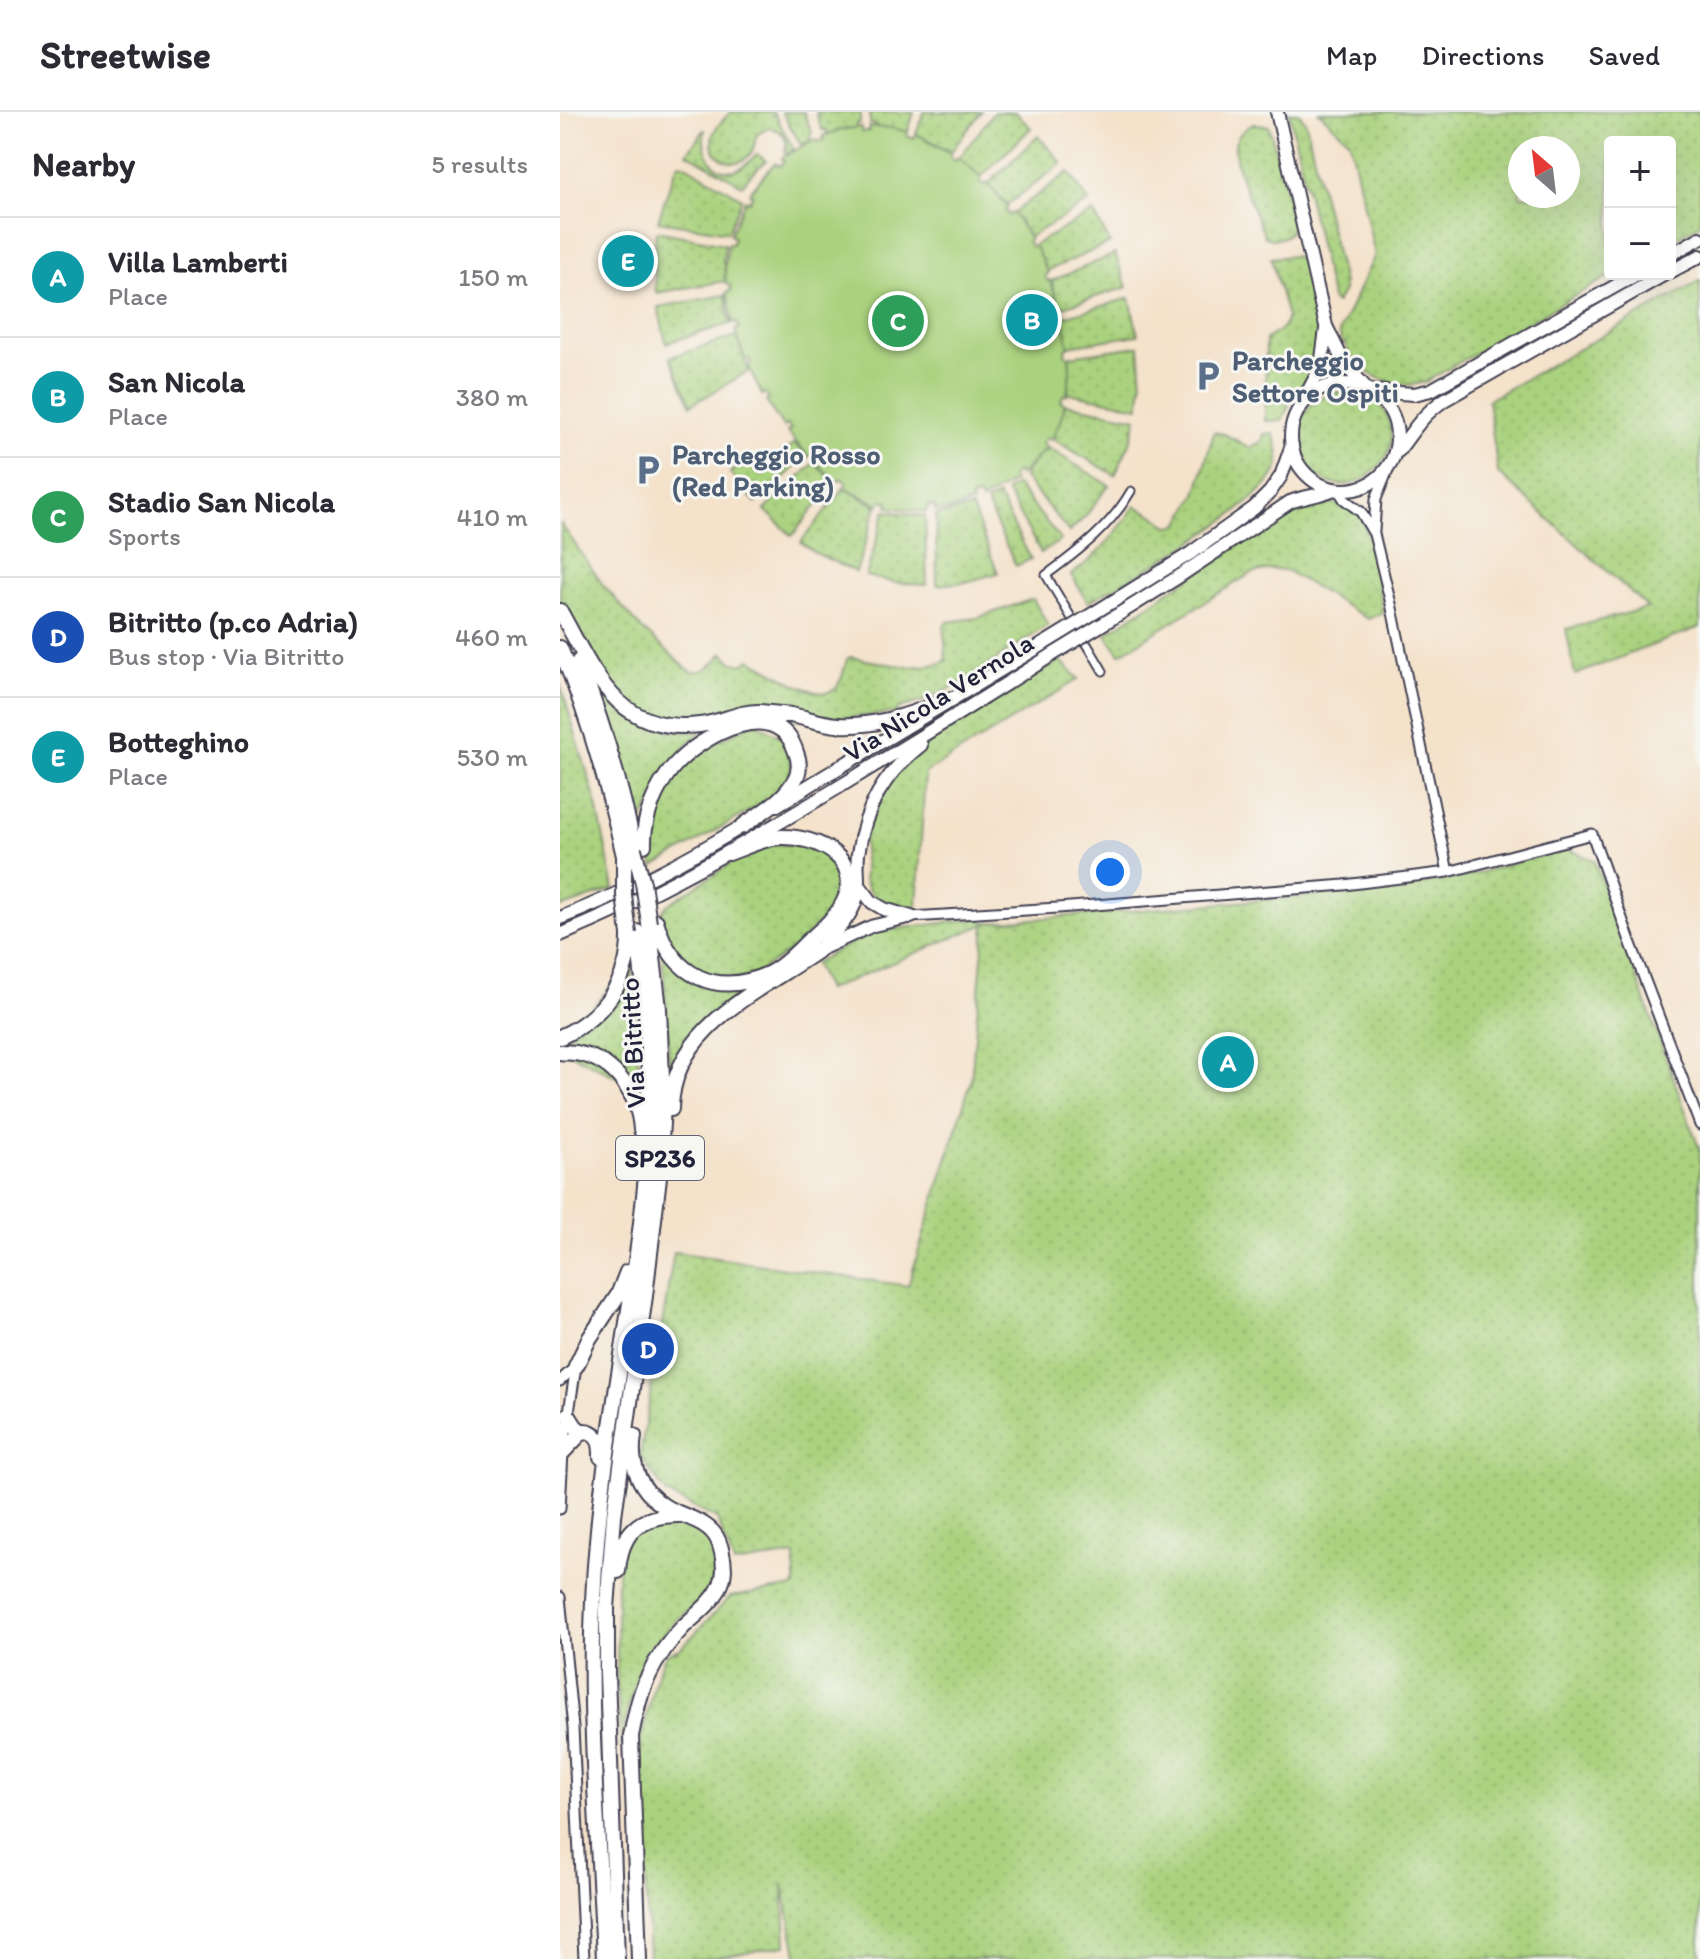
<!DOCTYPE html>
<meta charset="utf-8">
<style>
body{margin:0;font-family:Itim,sans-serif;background:#f7f7f7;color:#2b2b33}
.controls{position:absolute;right:24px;top:24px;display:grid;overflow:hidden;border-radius:8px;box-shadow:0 8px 32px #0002}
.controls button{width:72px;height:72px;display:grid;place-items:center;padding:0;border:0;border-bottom:2px solid #e1e1e2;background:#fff;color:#2b2b33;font:40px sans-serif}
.compass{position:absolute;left:948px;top:24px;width:72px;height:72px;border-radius:50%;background:#fff;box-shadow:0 8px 32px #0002;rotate:332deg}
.you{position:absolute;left:550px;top:760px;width:28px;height:28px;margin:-20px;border:6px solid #fff;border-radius:50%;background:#1a73e8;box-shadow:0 0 0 12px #1a73e833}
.badge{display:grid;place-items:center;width:52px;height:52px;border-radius:50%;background:#d93025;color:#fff;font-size:26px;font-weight:700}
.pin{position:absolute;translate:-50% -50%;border:4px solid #fff;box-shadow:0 2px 8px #0006}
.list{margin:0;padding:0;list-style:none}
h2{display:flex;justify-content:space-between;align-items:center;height:104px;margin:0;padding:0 32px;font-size:34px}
h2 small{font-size:26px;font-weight:400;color:#7c7c81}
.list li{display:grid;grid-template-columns:52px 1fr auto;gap:24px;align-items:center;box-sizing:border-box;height:120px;padding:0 32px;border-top:2px solid #e1e1e2}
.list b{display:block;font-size:30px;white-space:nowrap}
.list p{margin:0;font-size:26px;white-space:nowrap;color:#7c7c81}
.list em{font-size:26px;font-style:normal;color:#7c7c81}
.map{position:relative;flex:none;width:1140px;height:1847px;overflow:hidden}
header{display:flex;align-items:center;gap:48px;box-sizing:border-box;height:112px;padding:0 40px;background:#fff;border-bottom:2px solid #e1e1e2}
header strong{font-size:38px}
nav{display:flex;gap:44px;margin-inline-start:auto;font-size:28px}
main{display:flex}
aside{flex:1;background:#fff}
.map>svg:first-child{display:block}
.grass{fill:url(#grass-dots);stroke:#667a5c;stroke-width:2;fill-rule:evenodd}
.garden{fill:#aad27e;stroke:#667a5c;stroke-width:2}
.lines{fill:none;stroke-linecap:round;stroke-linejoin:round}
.pedestrian-casing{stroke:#423f51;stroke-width:11}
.minor-casing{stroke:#423f51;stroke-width:13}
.tertiary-casing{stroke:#423f51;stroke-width:15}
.secondary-casing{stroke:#423f51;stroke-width:16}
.trunk-casing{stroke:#423f51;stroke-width:18}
.pedestrian{stroke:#fff;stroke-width:7}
.minor{stroke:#fff;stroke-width:9}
.tertiary{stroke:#fff;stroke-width:11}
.secondary{stroke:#fff;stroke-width:12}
.trunk{stroke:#fff;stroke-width:14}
.secondary-bridge-casing{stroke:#423f51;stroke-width:16;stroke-linecap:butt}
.trunk-bridge-casing{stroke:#423f51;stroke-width:18;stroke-linecap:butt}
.secondary-bridge{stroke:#fff;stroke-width:12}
.trunk-bridge{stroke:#fff;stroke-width:14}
.labels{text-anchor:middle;stroke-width:6;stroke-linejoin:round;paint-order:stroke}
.shield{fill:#f6f6f2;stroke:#626272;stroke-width:2}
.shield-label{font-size:26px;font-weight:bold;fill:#22223b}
.service-label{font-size:28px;font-weight:bold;fill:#4e5e75;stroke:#f6f6f2;text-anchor:start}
.street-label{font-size:28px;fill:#22223b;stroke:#f6f6f2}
</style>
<header>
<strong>Streetwise</strong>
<nav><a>Map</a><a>Directions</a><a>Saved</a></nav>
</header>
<main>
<aside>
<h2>Nearby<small>5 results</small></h2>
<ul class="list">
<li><span class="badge" style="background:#0f9aa8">A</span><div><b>Villa Lamberti</b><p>Place</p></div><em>150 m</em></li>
<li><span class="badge" style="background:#0f9aa8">B</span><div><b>San Nicola</b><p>Place</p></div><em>380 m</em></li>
<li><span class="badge" style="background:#2e9e5b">C</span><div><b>Stadio San Nicola</b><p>Sports</p></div><em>410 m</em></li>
<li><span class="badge" style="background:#1a4fb4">D</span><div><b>Bitritto (p.co Adria)</b><p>Bus stop · Via Bitritto</p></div><em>460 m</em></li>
<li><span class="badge" style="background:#0f9aa8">E</span><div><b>Botteghino</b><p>Place</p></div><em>530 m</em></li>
</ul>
</aside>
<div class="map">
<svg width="1140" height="1847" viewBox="0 0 1140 1847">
<defs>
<pattern id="grass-dots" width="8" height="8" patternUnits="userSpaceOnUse" patternTransform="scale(2)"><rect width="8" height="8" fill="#aad27e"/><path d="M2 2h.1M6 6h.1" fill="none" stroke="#92b46e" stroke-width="1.8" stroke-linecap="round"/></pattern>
</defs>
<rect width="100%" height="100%" fill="#f6f6f2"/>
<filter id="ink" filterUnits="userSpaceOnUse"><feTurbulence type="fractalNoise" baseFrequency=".0125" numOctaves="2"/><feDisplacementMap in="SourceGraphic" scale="16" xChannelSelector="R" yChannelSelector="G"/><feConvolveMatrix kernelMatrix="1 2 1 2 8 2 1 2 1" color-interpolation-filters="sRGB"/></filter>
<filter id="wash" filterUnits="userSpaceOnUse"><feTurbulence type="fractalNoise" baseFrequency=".006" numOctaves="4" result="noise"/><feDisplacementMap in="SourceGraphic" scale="32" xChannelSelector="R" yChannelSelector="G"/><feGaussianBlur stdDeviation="1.8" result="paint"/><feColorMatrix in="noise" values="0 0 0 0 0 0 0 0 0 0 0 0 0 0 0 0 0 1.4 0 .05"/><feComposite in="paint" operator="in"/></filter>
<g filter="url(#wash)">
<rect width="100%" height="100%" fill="#f4e2cb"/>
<!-- grass -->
<path class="grass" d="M171 0H213L234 37 227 42 225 39C229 26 221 16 208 16L197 23C194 29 195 36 191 41 176 62 144 44 154 20 158 12 165 6 171 0Z
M222 0H244L252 22 249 24 251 29 241 33Z
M256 0H300V11L296 12V16L267 22 266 17 262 18Z
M310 0H354L348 20 314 15V12H310Z
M364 0H421L391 40 379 33 356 22Z
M434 0H455L471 16 421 65 399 46Z
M729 0H738L746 11 783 171V179L776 191 772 189Z
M759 0H1140V112L1110 130V30H1050V162H1053L865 270C836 280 794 261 785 231H782L779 220 815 143 790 29ZM1008 36V84H960V36Z
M693 12 709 14 732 102C732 106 733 111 732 115 729 127 714 129 705 125 696 102 674 58 675 35 675 24 684 17 693 12Z
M145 17C141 36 151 63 175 58 184 56 191 48 197 42L206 49 192 61 182 73 127 41Z
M478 24 502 51 447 93 428 72Z
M122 51 182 86 168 120 98 109 110 72 118 52Z
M509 60 529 90 469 125 453 101Z
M533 100 550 131 487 159 474 133Z
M96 119 165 132 163 148 166 169 96 181 94 147Z
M555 142 567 175 500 196 491 169Z
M734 144 740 147C748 172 766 233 755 257 751 267 741 272 735 280 730 288 726 300 722 309H705L706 227 723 216 727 205 711 146Z
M1140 169V515L1015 563 1006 517 1088 496 938 361 928 288Z
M166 183 168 202 172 211 106 231 98 195Z
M570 186 578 223 508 234 503 205Z
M176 224 189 259 131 293 110 245Z
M579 234 582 272 579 295 508 281 510 258 509 244Z
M783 279C793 280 805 281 813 287 832 300 838 330 824 348 763 426 688 297 783 279Z
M505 292 577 306 570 331 555 363 494 328 495 325 493 323Z
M654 320 664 322 690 336 702 329 704 322 713 321C716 328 720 343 719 351 711 393 567 468 528 490L511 463C539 443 555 423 575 394L590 401 609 414 619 413 636 382Z
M234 331 247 344 196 391 170 361 186 348 200 363Z
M488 336 549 373 525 405 509 420 464 366 466 364 464 361 483 339 486 340Z
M254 351 275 370 232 424 205 398Z
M456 373 501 428 481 441 446 379Z
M284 376 317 394 296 460 255 441 241 430Z
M438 384 471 447 456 454 426 390Z
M766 390C777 392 788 393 797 401 813 416 818 478 823 501L808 507 727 459 712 457 692 461 560 542 546 522 728 399 745 392Z
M412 396 438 461 406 470 377 473 376 403Z
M325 399 365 404 367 473 335 471 306 464Z
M1 412 43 473 82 517 130 559C147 562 153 552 163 541L172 550 182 553 190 547 237 573 256 580 266 581 276 577 282 565 287 547 290 545C320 550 357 561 386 549L384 514 387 510 417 506 473 487 488 513 401 571 367 588 339 596 336 601 273 607H155L106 610 52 584 0 493Z
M500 548 519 567 365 661 357 795 339 796 323 792 315 786 307 776 304 766V724L330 667 361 636Z
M0 571 37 693 54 777 0 796Z
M40 580 61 599 113 619 140 620 127 633 80 711 72 691Z
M195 610 224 627C235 658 235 663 211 686L94 755 83 727 99 677 127 645Z
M210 732 235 733 263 738 276 759 280 772 278 784 272 797 237 834 194 863 178 867 144 862 117 841 103 812 101 801 107 793 192 738Z
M1006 737 1034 748 1140 1039V1847H238L223 1772 226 1833 146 1847H89L80 1629 96 1565 106 1542 120 1537 170 1485 235 1475V1443L174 1452 157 1407 107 1382 80 1344 114 1140 348 1174 411 969 425 812 267 878 254 851 312 820 421 806 425 811 832 777 907 764Z
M102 837 116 854 184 876 185 879 137 921 110 961Z
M70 852 73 858 79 969 77 972 72 973 0 936V930L5 928Z
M123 1403 149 1426 157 1450 153 1468 143 1487 116 1508 99 1528 80 1559 69 1591 61 1635 57 1571V1470L60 1441 72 1418Z"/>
<!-- garden -->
<path class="garden" d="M301 15V20L309 19V15L332 16 348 20 347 24 354 26 356 22 360 24 391 41 390 44 395 48 398 45 422 66 420 70 424 73 427 71 448 95 445 98 449 103 453 101 470 127 467 129 471 135 474 133 488 161 485 163 487 169 490 168 500 198 497 200 498 205H503L509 235 505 237 506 244H509L510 258 507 283H503L501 290 505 292 499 312 490 328 486 326 482 332 486 335 460 364 457 360 451 365 454 369 421 389 419 384 411 386 412 391 390 398 375 399V394H368L366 400 328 395 329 390 322 388 319 393 284 375 287 371 281 366 277 370 254 349 256 346 253 342 249 345 227 320 231 317 227 313 223 315 206 289 209 287 205 281 202 283 188 254 191 252 189 247 185 248 175 218 179 216 177 211H173L167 180 171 179 170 173 166 172 165 153 168 132H172L174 125 170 123 185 88 189 89 193 83 189 81 212 54 215 51 219 54 224 50 222 46 255 27 257 30 264 28 263 24 280 18Z"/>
</g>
<g filter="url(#ink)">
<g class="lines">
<defs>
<path id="pedestrian" d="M543 559 486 463C519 439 551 414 571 379"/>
<path id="minor" d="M779 378 784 387 801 400 814 422 832 496 888 760
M814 419 816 387 829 355
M351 805 498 796 784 773 888 760 1032 722 1070 829 1140 1013
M0 1269 16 1254
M0 1397 3 1340 16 1254
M0 1485 13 1616 24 1847"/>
<path id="tertiary" d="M262 837 312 814 350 805"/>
<path id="secondary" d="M717 0 766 214 784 251 805 275
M1110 143 1140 126
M1110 160 1140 144
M731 325a53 53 0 1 1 106 0a53 53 0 1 1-106 0Z
M811 279 854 282 871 278 1077 162
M744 287 759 259 762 247 766 217
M838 339C855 317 860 305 884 288L1105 162
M552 490 631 441 694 396 710 380 721 364 732 333
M559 502 615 467 730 390C745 384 760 384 774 377
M217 693 485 531
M299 773 312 790 324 797 351 805
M0 806C67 780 130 746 191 709
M0 823C94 785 177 736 264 684 340 638 416 591 492 543
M257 839C271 825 288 809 295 791 301 774 296 759 298 742 305 695 324 662 361 633"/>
<path id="trunk" d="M0 499C34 560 57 623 140 613 161 611 180 599 200 600 210 601 221 602 231 603 247 606 262 612 279 613 319 615 355 601 392 587
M0 536C28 603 48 673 64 744
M19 549C43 612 61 671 74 737
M84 733C83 705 96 675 114 654 141 624 217 581 236 640 240 650 240 660 234 669 224 688 200 701 183 714
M96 809C112 865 157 886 210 861 224 854 236 841 247 830 261 818 276 806 284 789 304 747 257 724 221 725 206 725 184 736 169 741
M0 925C42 906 70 870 69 822
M0 940C6 941 14 940 20 942 55 949 79 983 81 1018
M111 997C112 915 200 879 257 839
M16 1254 29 1227 58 1183 67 1160
M8 1303C11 1307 13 1312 16 1315 24 1322 21 1317 30 1320 41 1325 41 1335 41 1345
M74 1324C69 1354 80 1380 107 1396 122 1404 144 1408 155 1423 161 1431 164 1448 164 1458 163 1484 140 1499 123 1515 109 1529 96 1548 88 1565 79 1582 75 1605 71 1624L79 1847
M3 1340 23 1319
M58 1459C61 1420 79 1403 119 1403
M44 1847C38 1709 24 1567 37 1429 47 1310 74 1193 85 1074 93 989 89 904 77 820
M57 1847 47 1562V1496L54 1404 85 1184 99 1065 103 993 101 942 99 897 89 811"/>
</defs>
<!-- pedestrian casing -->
<use href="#pedestrian" class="pedestrian-casing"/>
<!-- minor casing -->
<use href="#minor" class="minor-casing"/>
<!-- tertiary casing -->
<use href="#tertiary" class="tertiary-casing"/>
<!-- secondary casing -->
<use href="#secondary" class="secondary-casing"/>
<!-- trunk casing -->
<use href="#trunk" class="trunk-casing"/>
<!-- pedestrian -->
<use href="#pedestrian" class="pedestrian"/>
<!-- minor -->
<use href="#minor" class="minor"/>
<!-- tertiary -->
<use href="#tertiary" class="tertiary"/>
<!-- secondary -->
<use href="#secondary" class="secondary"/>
<!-- trunk -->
<use href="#trunk" class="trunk"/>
<defs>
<path id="secondary-bridge" d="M485 531 552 490
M492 543 559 502"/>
<path id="trunk-bridge" d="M74 737 83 771 89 811
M64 744V783L69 822"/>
</defs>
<!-- secondary-bridge casing -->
<use href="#secondary-bridge" class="secondary-bridge-casing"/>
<!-- trunk-bridge casing -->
<use href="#trunk-bridge" class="trunk-bridge-casing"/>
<!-- secondary-bridge -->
<use href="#secondary-bridge" class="secondary-bridge"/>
<!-- trunk-bridge -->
<use href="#trunk-bridge" class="trunk-bridge"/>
</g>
</g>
<!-- icons -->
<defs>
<symbol id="parking-bare" viewBox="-9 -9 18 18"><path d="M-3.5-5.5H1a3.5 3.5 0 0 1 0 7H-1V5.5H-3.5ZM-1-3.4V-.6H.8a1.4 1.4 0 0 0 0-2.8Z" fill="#5c6f8a" stroke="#f6f6f2" stroke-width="2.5" paint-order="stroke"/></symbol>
</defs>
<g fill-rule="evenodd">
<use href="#parking-bare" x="626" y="242" width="44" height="44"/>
<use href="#parking-bare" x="66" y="336" width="44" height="44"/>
</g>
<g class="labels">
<!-- shield labels -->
<rect class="shield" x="56" y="1024" width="88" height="44" rx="6"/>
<g class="shield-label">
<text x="100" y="1055">SP236</text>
</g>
<!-- service labels -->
<g class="service-label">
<text x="672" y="258">Parcheggio<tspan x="672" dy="32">Settore Ospiti</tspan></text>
<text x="112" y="352">Parcheggio Rosso<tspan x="112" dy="32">(Red Parking)</tspan></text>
</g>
<!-- street labels -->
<g class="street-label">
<text transform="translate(378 585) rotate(-32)" y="10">Via Nicola Vernola</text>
<text transform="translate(72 931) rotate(-93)" y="10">Via Bitritto</text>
</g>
</g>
</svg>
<div class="controls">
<button>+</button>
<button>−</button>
</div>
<svg class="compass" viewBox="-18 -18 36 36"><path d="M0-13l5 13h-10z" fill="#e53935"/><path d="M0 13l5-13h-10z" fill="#7c7c81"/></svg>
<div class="you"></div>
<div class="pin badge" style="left:668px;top:950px;background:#0f9aa8">A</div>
<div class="pin badge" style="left:472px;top:208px;background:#0f9aa8">B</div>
<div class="pin badge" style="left:338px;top:209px;background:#2e9e5b">C</div>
<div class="pin badge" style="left:88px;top:1237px;background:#1a4fb4">D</div>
<div class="pin badge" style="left:68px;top:149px;background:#0f9aa8">E</div>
</div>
</main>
